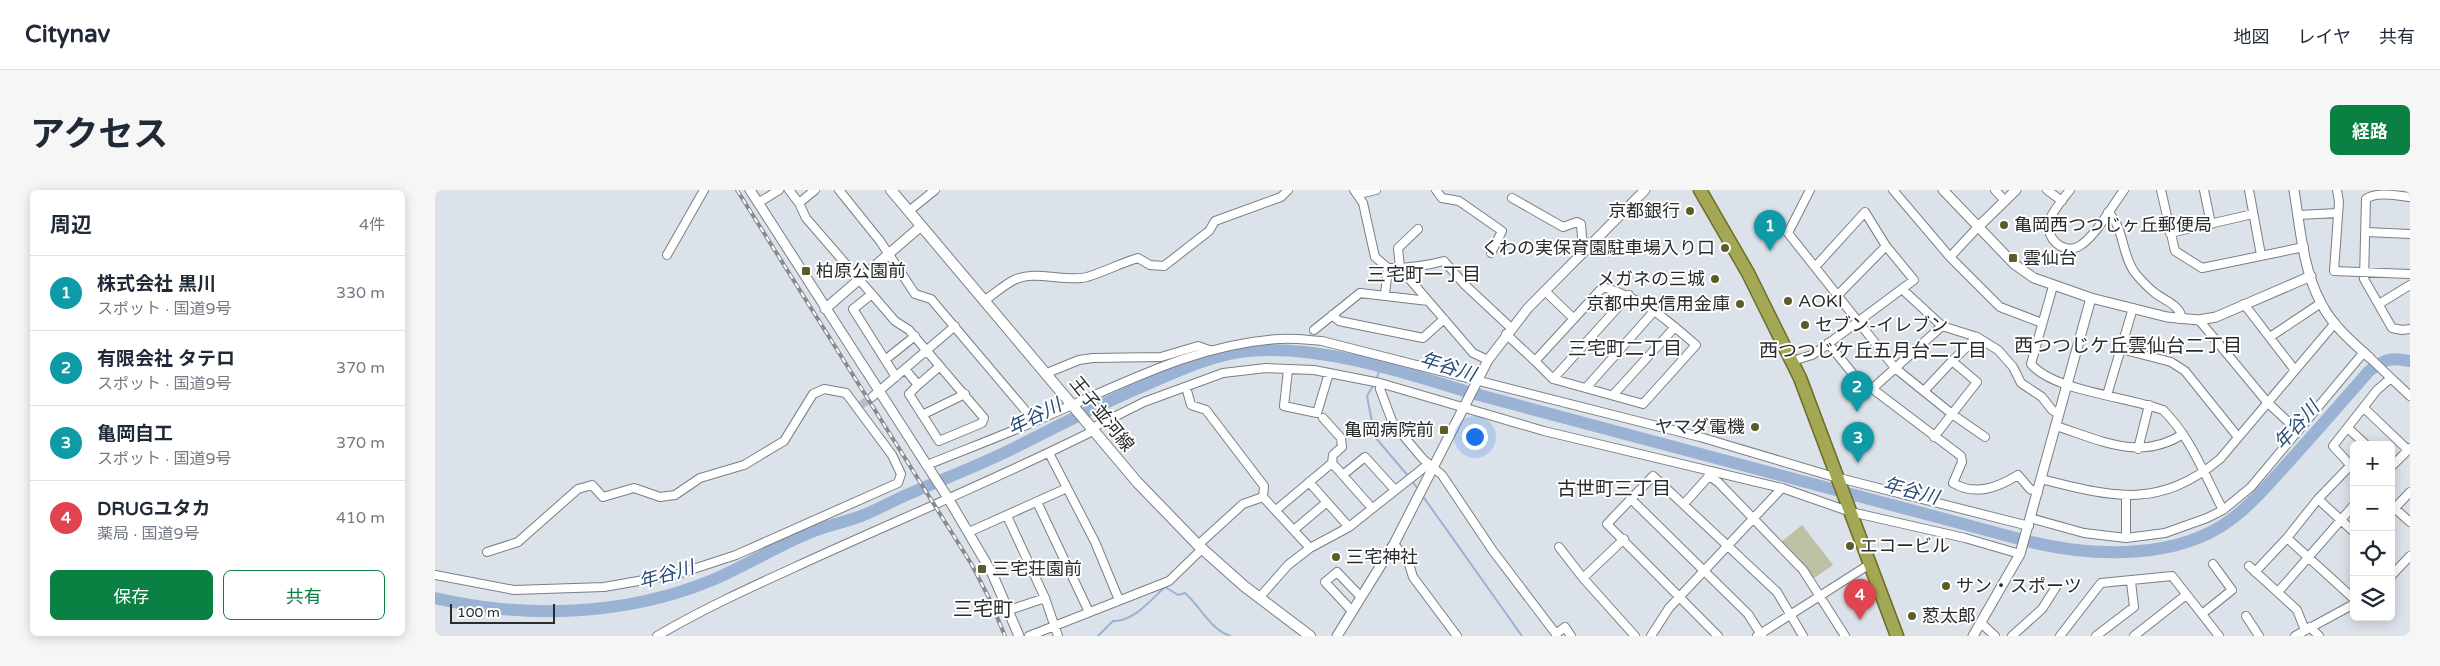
<!DOCTYPE html>
<html lang="ja">
<meta charset="utf-8">
<style>
body{margin:0;font-family:"Varela Round","Noto Sans JP",sans-serif;background:#f6f6f7;color:#1f2937}
.controls{position:absolute;right:15px;bottom:15px;display:grid;overflow:hidden;border-radius:8px;box-shadow:0 2px 12px #0003}
.controls button{width:45px;height:45px;display:grid;place-items:center;padding:0;border:0;border-bottom:1px solid #e0e1e3;background:#fff;color:#1f2937;font:25px sans-serif}
.scale{position:absolute;left:15px;bottom:12px;width:105px;box-sizing:border-box;padding-left:5px;border:2px solid #292b2d;border-top:0;font-size:14px;line-height:18px;white-space:nowrap;color:#292b2d;-webkit-text-stroke:4px #fff;paint-order:stroke}
.you{position:absolute;left:1039px;top:246px;width:18px;height:18px;margin:-12px;border:4px solid #fff;border-radius:50%;background:#1a73e8;box-shadow:0 0 0 8px #1a73e833}
.badge{display:grid;place-items:center;width:32px;height:32px;border-radius:50%;background:#0b8043;color:#fff;font-size:16px;font-weight:700}
.pin{position:absolute;translate:-50% -41px;filter:drop-shadow(0 1px 2px #0008)}
.pin::after{content:'';position:absolute;top:26px;width:18px;height:15px;background:inherit;clip-path:polygon(0 0,100% 0,50% 100%)}
.list{margin:0;padding:0;list-style:none}
h2{display:flex;justify-content:space-between;align-items:center;height:65px;margin:0;padding:0 20px;font-size:21px}
h2 small{font-size:16px;font-weight:400;color:#747a83}
.list li{display:grid;grid-template-columns:32px 1fr auto;gap:15px;align-items:center;box-sizing:border-box;height:75px;padding:0 20px;border-top:1px solid #e0e1e3}
.list b{display:block;font-size:19px;white-space:nowrap}
.list p{margin:0;font-size:16px;white-space:nowrap;color:#747a83}
.list em{font-size:16px;font-style:normal;color:#747a83}
.actions{display:flex;gap:10px;padding:15px 20px}
.actions a{flex:1;padding:11px 0;border:1px solid #0b8043;border-radius:8px;text-align:center;font-size:18px;color:#0b8043}
.actions .main{background:#0b8043;color:#fff}
.icon{flex:none;width:28px;height:28px;fill:none;stroke:currentColor;stroke-width:2;stroke-linecap:round;stroke-linejoin:round}
.map{position:relative;flex:none;width:1975px;height:446px;overflow:hidden;border-radius:8px}
header{display:flex;align-items:center;gap:30px;box-sizing:border-box;height:70px;padding:0 25px;background:#fff;border-bottom:1px solid #e0e1e3}
header strong{font-size:24px}
nav{display:flex;gap:28px;margin-inline-start:auto;font-size:18px}
.intro{display:flex;align-items:center;justify-content:space-between;box-sizing:border-box;height:120px;padding:0 30px}
h1{margin:0;font-size:35px}
.button{padding:12px 22px;border-radius:8px;background:#0b8043;color:#fff;font-size:18px;font-weight:700}
main{display:flex;gap:30px;padding:0 30px}
aside{flex:1;background:#fff;border-radius:8px;box-shadow:0 2px 12px #0003}
.map>svg:first-child{display:block}
.green{fill:#bdc0a2}
.lines{fill:none;stroke-linecap:round;stroke-linejoin:round}
.stream{stroke:#9ab2d3;stroke-width:2}
.river{stroke:#9ab2d3;stroke-width:12}
.minor-tunnel{stroke:#b8bdc3;stroke-width:8;stroke-dasharray:8 4;stroke-linecap:butt}
.minor-casing{stroke:#7a7f85;stroke-width:10}
.tertiary-casing{stroke:#7a7f85;stroke-width:11}
.secondary-casing{stroke:#7a7f85;stroke-width:12}
.trunk-casing{stroke:#6b6d2a;stroke-width:15}
.minor{stroke:#fff;stroke-width:8}
.tertiary{stroke:#fff;stroke-width:9}
.secondary{stroke:#fff;stroke-width:10}
.trunk{stroke:#a4a753;stroke-width:12}
.rail-casing{stroke:#878b8f;stroke-width:4}
.rail{stroke:#fff;stroke-width:2;stroke-dasharray:5.5;stroke-linecap:butt}
.poi-dot{fill:#5a5c29;stroke:#fff;stroke-width:2}
.labels{text-anchor:middle;stroke-width:4;stroke-linejoin:round;paint-order:stroke}
.poi-label{font-size:18px;fill:#292b2d;stroke:#fff;text-anchor:start}
.street-label{font-size:18px;fill:#292b2d;stroke:#fff}
.neighbourhood-label{font-size:19px;fill:#292b2d;stroke:#fff}
.water-label{font-size:19px;font-style:italic;fill:#284a76;stroke:#fff}
.quarter-label{font-size:20px;fill:#292b2d;stroke:#fff}
</style>
<header>
<strong>Citynav</strong>
<nav><a>地図</a><a>レイヤ</a><a>共有</a></nav>
</header>
<div class="intro"><h1>アクセス</h1><a class="button">経路</a></div>
<main>
<aside>
<h2>周辺<small>4件</small></h2>
<ul class="list">
<li><span class="badge" style="background:#0f9aa8">1</span><div><b>株式会社 黒川</b><p>スポット · 国道9号</p></div><em>330 m</em></li>
<li><span class="badge" style="background:#0f9aa8">2</span><div><b>有限会社 タテロ</b><p>スポット · 国道9号</p></div><em>370 m</em></li>
<li><span class="badge" style="background:#0f9aa8">3</span><div><b>亀岡自工</b><p>スポット · 国道9号</p></div><em>370 m</em></li>
<li><span class="badge" style="background:#e0444e">4</span><div><b>DRUGユタカ</b><p>薬局 · 国道9号</p></div><em>410 m</em></li>
</ul>
<div class="actions"><a class="main">保存</a><a>共有</a></div>
</aside>
<div class="map">
<svg width="1975" height="446" viewBox="0 0 1975 446">
<rect width="100%" height="100%" fill="#dce2e9"/>
<!-- green -->
<path class="green" d="M1367 335 1398 375 1379 388 1346 352Z"/>
<g class="lines">
<!-- stream -->
<path class="stream" d="M941 190 946 176
M939 194 932 206 940 247 974 287
M977 291 983 299
M987 305 1087 446
M663 446 678 431C698 432 716 410 730 397L743 405 750 403C765 416 775 439 795 446"/>
<!-- river -->
<path class="river" d="M0 408C90 429 189 426 275 391 309 377 340 357 374 343 392 335 413 332 431 324 446 318 461 309 476 303 515 286 553 272 591 252 632 231 673 211 715 193 745 180 780 164 813 161 883 154 968 182 1033 202L1592 351C1652 366 1730 370 1785 337 1811 321 1831 297 1851 275 1879 244 1907 212 1934 181 1950 169 1955 167 1975 171"/>
<!-- minor-tunnel -->
<path class="minor-tunnel" d="M426 215 437 207"/>
<defs>
<path id="minor" d="M354 0 364 13 371 28 460 131 474 140 549 228 547 233 504 251 474 204 483 195
M404 0 445 51 480 104 496 109 595 226
M919 0 928 13 940 67 953 78C972 78 991 76 1009 71L1029 94 1076 138
M1001 0 1007 8 1024 11 1067 41 1056 63
M1375 0 1353 43 1460 178 1517 224 1550 247
M1458 0 1515 67 1565 117 1607 133
M1560 0 1570 11
M1612 0 1627 11
M1635 0C1628 9 1619 19 1615 29 1608 47 1629 67 1646 55 1662 44 1677 16 1689 0
M1726 0 1740 61 1767 78 1869 57
M1769 0 1776 34
M1814 0 1826 65
M1902 0 1904 12 1899 81 1975 84
M924 4 941 0
M1975 7C1962 6 1942 1 1931 9L1929 89 1957 138 1967 140 1975 139
M1077 8 1128 37 1142 32 1146 34 1147 48 1153 58
M323 13 344 0
M364 13 380 0
M474 21 500 0
M1673 22C1690 39 1686 64 1700 83 1706 90 1712 97 1720 103 1729 110 1742 114 1746 125L1745 129
M1863 25 1903 23
M983 39 963 58 965 78 1038 163 1053 170
M1931 42 1975 44
M1735 43 1818 24
M232 65 269 0
M1515 67 1543 37
M1618 96 1596 174C1618 201 1694 207 1728 220 1755 246 1770 286 1788 320
M1168 97C1211 110 1228 127 1261 155L1208 214 1118 189 1100 171Z
M1110 101 1138 128
M437 104 418 119 461 187
M950 104 953 78
M1402 106 1451 56
M550 110C559 104 569 95 579 90 601 79 628 93 652 87 669 82 686 73 703 68L715 75 729 76 774 41 780 31 846 7 853 0
M1809 114 1859 179
M1944 114 1975 95
M897 125 904 131 988 148 1009 129
M1764 130 1832 212 1863 241
M1507 136 1542 147 1563 160 1578 177 1586 193 1607 207 1617 220 1624 224
M879 140 925 103 993 111
M1071 144 1100 171
M1835 147 1886 113
M1393 153 1418 184 1526 266 1527 272 1518 293C1540 306 1562 298 1583 285L1595 299 1603 302
M1686 159 1736 172 1750 181 1803 247
M1935 168 1975 206
M450 170 480 146
M1357 171 1377 165 1386 159 1479 90 1451 56 1430 22 1380 77
M470 179 483 195 505 176
M853 180 849 216 882 223 894 183
M612 183 644 170 658 168 726 167 763 156 774 160
M1118 189 1194 105
M945 193V199L957 231 966 243 988 269 1007 285 1058 361 1121 444 1130 437 1136 446
M751 197 756 215 771 220 829 296 828 307 875 358
M1151 198 1220 120
M1437 199 1507 136 1467 99
M1489 201 1517 171
M1178 205 1240 137
M1672 205 1698 118
M437 207 520 136
M1929 218 1973 260
M487 225 530 204
M888 228 906 248 907 257 898 265 897 273
M1621 236C1665 250 1705 272 1748 244
M1914 239 1931 255
M1499 247 1542 192 1517 171 1542 147
M1703 259 1714 215
M614 263 660 352 684 410
M492 275C534 258 577 242 619 223 693 191 763 154 845 149 859 148 873 150 887 151L1265 247 1396 286 1594 336
M1956 277 1975 258
M1919 279 1898 256 1942 200 1956 188
M909 284 930 267 960 300
M1606 289C1678 307 1723 320 1785 269L1900 133
M874 292 914 337
M1691 306V348
M1196 309 1313 424 1327 446
M1883 309 1919 342
M602 312 654 422
M1249 314 1274 286 1283 292 1368 380 1410 446
M1956 315 1975 332
M1960 318 1975 302
M841 320 897 273 936 317
M572 326 610 408 623 446
M1595 328 1649 343 1691 348 1730 343 1772 328 1788 320 1816 297 1929 162
M860 339 892 312
M534 342 632 298
M1852 348 1919 409
M959 354 973 371 978 387 1022 446
M763 355 808 314 828 307
M1124 357 1148 388 1200 446
M1814 376 1862 420 1870 440
M1820 382 1852 348 1883 309 1915 276
M0 385 79 400 169 397 243 384 301 365 463 293 466 284 457 265 411 203 389 199 378 204 349 251 309 275 265 288 240 305 225 307 199 298 168 307 157 295 143 299 83 352 52 362
M1956 386 1975 366
M1148 388 1189 349
M1843 402 1919 315
M824 408 853 375 875 358 914 337 991 276 998 277
M574 420 610 408
M917 421 890 392 902 382 926 407
M1767 424 1797 400 1778 374
M1811 426 1824 446
M1546 433 1560 446
M1875 437 1884 446
M222 446C266 420 312 399 358 378 458 332 560 290 658 241L661 236 709 212 788 183 831 178 879 180 945 193 1109 241 1347 298 1416 322 1530 348 1585 364
M594 446 734 391 767 359
M1216 446 1234 418 1347 298
M1283 446 1172 334 1218 286 1342 402 1368 446
M1322 446 1435 374
M1577 446 1607 419 1621 397
M1625 446 1666 393 1737 386 1784 446
M1661 446 1699 417 1696 392
M1699 446 1751 405
M1860 446 1919 414"/>
<path id="tertiary" d="M315 0 513 308 557 383 584 446
M1508 0 1579 74 1599 88 1656 108 1732 127 1764 130 1781 127 1876 86
M1859 0C1865 37 1868 80 1886 113 1897 135 1917 152 1935 168
M1543 37 1581 0
M390 119 486 36
M902 446 959 354 1053 170 1093 118 1210 0
M1538 446 1585 364 1656 108"/>
<path id="secondary" d="M456 0 702 292 763 355 809 396 875 446"/>
<path id="trunk" d="M1265 0 1313 83 1365 188 1462 446"/>
</defs>
<!-- minor casing -->
<use href="#minor" class="minor-casing"/>
<!-- tertiary casing -->
<use href="#tertiary" class="tertiary-casing"/>
<!-- secondary casing -->
<use href="#secondary" class="secondary-casing"/>
<!-- trunk casing -->
<use href="#trunk" class="trunk-casing"/>
<!-- minor -->
<use href="#minor" class="minor"/>
<!-- tertiary -->
<use href="#tertiary" class="tertiary"/>
<!-- secondary -->
<use href="#secondary" class="secondary"/>
<!-- trunk -->
<use href="#trunk" class="trunk"/>
<defs>
<path id="rail" d="M302 0 537 375 554 408 570 446"/>
</defs>
<!-- rail casing -->
<use href="#rail" class="rail-casing"/>
<!-- rail -->
<use href="#rail" class="rail"/>
</g>
<!-- markers -->
<g class="poi-dot">
<circle cx="1255" cy="21" r="5"/>
<circle cx="1569" cy="35" r="5"/>
<circle cx="1290" cy="58" r="5"/>
<rect x="1573" y="63" width="10" height="10" rx="2.5"/>
<rect x="366" y="76" width="10" height="10" rx="2.5"/>
<circle cx="1280" cy="89" r="5"/>
<circle cx="1353" cy="111" r="5"/>
<circle cx="1305" cy="114" r="5"/>
<circle cx="1370" cy="135" r="5"/>
<circle cx="1320" cy="237" r="5"/>
<rect x="1004" y="235" width="10" height="10" rx="2.5"/>
<circle cx="1415" cy="356" r="5"/>
<circle cx="901" cy="367" r="5"/>
<rect x="542" y="374" width="10" height="10" rx="2.5"/>
<circle cx="1511" cy="396" r="5"/>
<circle cx="1477" cy="426" r="5"/>
</g>
<g class="labels">
<!-- poi labels -->
<g class="poi-label">
<text x="1245" y="27" text-anchor="end">京都銀行</text>
<text x="1579" y="41">亀岡西つつじヶ丘郵便局</text>
<text x="1280" y="64" text-anchor="end">くわの実保育園駐車場入り口</text>
<text x="1588" y="74">雲仙台</text>
<text x="381" y="87">柏原公園前</text>
<text x="1270" y="95" text-anchor="end">メガネの三城</text>
<text x="1363" y="117">AOKI</text>
<text x="1295" y="120" text-anchor="end">京都中央信用金庫</text>
<text x="1380" y="141">セブン-イレブン</text>
<text x="1310" y="243" text-anchor="end">ヤマダ電機</text>
<text x="999" y="246" text-anchor="end">亀岡病院前</text>
<text x="1425" y="362">エコービル</text>
<text x="911" y="373">三宅神社</text>
<text x="557" y="385">三宅荘園前</text>
<text x="1521" y="402">サン・スポーツ</text>
<text x="1487" y="432">荵太郎</text>
</g>
<!-- street labels -->
<g class="street-label">
<text transform="translate(667 224) rotate(51)" y="6">王子並河線</text>
</g>
<!-- neighbourhood labels -->
<g class="neighbourhood-label">
<text x="989" y="91">三宅町一丁目</text>
<text x="1693" y="162">西つつじケ丘雲仙台二丁目</text>
<text x="1190" y="165">三宅町二丁目</text>
<text x="1438" y="167">西つつじケ丘五月台二丁目</text>
<text x="1179" y="305">古世町三丁目</text>
</g>
<!-- water labels -->
<g class="water-label">
<text transform="translate(1013 176) rotate(17)" y="7">年谷川</text>
<text transform="translate(599 226) rotate(-27)" y="7">年谷川</text>
<text transform="translate(1861 235) rotate(-48)" y="7">年谷川</text>
<text transform="translate(1476 300) rotate(15)" y="7">年谷川</text>
<text transform="translate(231 384) rotate(-16)" y="7">年谷川</text>
</g>
<!-- quarter labels -->
<g class="quarter-label">
<text x="548" y="426">三宅町</text>
</g>
</g>
</svg>
<div class="controls">
<button>+</button>
<button>−</button>
<button><svg class="icon" aria-label="locate" viewBox="0 0 24 24"><circle cx="12" cy="12" r="6"/><path d="M12 2v4M12 18v4M2 12h4M18 12h4"/></svg></button>
<button><svg class="icon" aria-label="layers" viewBox="0 0 24 24"><path d="M12 4l9 5-9 5-9-5zM3 14l9 5 9-5"/></svg></button>
</div>
<div class="scale">100 m</div>
<div class="you"></div>
<div class="pin badge" style="left:1335px;top:61px;background:#0f9aa8">1</div>
<div class="pin badge" style="left:1422px;top:222px;background:#0f9aa8">2</div>
<div class="pin badge" style="left:1423px;top:273px;background:#0f9aa8">3</div>
<div class="pin badge" style="left:1425px;top:430px;background:#e0444e">4</div>
</div>
</main>
